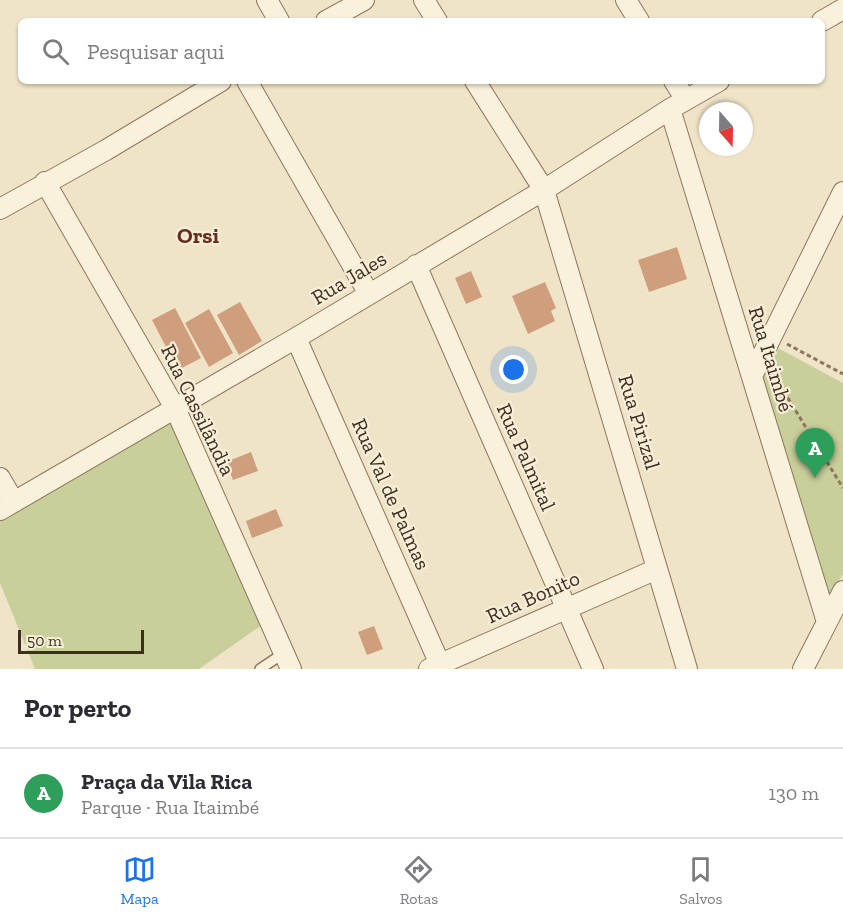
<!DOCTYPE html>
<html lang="pt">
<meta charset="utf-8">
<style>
body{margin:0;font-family:"Zilla Slab",serif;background:#f2f2f3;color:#2b2b33}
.compass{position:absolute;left:699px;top:102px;width:54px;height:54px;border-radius:50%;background:#fff;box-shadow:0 2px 4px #0004;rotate:160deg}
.scale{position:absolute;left:18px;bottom:15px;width:126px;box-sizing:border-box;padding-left:6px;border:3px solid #3d2e20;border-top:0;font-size:16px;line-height:21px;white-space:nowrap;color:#3d2e20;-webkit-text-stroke:4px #f7eed8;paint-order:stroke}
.you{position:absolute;left:514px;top:370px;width:21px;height:21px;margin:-15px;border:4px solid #fff;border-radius:50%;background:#1a73e8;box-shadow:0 0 0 9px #1a73e833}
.badge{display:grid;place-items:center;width:39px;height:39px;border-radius:50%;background:#1a73e8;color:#fff;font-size:20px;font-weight:700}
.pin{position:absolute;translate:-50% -50px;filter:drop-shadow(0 2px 3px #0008)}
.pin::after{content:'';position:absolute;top:32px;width:21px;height:18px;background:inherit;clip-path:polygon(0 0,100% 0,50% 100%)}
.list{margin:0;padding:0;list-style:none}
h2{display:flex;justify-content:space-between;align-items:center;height:78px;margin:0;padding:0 24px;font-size:26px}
h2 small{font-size:20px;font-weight:400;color:#7c7c81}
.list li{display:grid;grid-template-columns:39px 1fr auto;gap:18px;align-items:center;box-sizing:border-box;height:90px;padding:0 24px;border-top:2px solid #e1e1e2}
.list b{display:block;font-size:22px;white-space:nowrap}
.list p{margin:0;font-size:20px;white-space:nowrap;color:#7c7c81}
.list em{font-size:20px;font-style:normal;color:#7c7c81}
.icon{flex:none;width:33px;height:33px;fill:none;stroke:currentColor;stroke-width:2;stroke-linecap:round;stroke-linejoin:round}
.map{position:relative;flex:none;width:843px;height:669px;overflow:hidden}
.search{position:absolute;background:#fff;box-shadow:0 2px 4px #0004;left:18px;right:18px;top:18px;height:66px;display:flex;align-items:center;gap:15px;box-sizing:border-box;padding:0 21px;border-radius:9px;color:#7c7c81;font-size:22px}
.sheet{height:168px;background:#fff}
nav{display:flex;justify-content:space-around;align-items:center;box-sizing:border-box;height:84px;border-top:2px solid #e1e1e2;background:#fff;font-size:16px;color:#7c7c81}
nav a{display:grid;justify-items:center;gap:3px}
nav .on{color:#1a73e8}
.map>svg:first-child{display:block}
.green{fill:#c9cf9b}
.building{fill:#cf9f7d}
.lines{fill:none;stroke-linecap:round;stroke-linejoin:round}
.lane-casing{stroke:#8d765c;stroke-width:12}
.street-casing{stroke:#8d765c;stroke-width:22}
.path{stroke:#8d765c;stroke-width:3;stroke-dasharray:4.5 3;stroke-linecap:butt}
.lane{stroke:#faf1dc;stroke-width:9}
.street{stroke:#faf1dc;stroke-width:20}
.labels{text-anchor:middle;stroke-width:4.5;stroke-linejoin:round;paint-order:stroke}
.street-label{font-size:21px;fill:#3d2e20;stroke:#f7eed8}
.neighbourhood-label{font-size:22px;font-weight:bold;fill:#6b2e1e;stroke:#f7eed8}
</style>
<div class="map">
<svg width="843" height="669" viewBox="0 0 843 669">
<rect width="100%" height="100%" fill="#f0e4c8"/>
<!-- green -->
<path class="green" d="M774 346 843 383V574L826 603 757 378Z
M175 408 269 620 199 669H35L0 583V511Z"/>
<!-- building -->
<path class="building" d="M677 247 687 279 649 292 638 260Z
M471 271 482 297 466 304 455 278Z
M545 282 556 308 551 311 555 321 528 334 512 296Z
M240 302 262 341 239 355 217 315Z
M175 308 201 358 178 370 152 320Z
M209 309 233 353 209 367 185 323Z
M251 452 258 471 233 480 226 462Z
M276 509 283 526 252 538 246 521Z
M374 626 383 649 367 655 358 632Z"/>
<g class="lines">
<defs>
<path id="lane" d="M260 669 284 653"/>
<path id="street" d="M267 0 279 21
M424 0 437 21
M626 0 639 21
M326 21 364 0
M822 21 843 9
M247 81 369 294
M475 81 544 190 687 669
M674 81 686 100
M670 109 827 622
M45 182 175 408 291 669
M0 209 106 150 221 81
M416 265 593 669
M296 338 442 669
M752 376 843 192
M0 478 14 502
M0 510 296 338 544 190 670 109 719 81
M429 669 657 569
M803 669 843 591"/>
</defs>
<!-- lane casing -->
<use href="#lane" class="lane-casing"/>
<!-- street casing -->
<use href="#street" class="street-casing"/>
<!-- path -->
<path class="path" d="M787 344 843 374
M772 372 843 488"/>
<!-- lane -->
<use href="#lane" class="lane"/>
<!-- street -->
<use href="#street" class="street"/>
</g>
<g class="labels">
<!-- street labels -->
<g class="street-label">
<text transform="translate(349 278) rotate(-31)" y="7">Rua Jales</text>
<text transform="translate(771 359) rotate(73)" y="7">Rua Itaimbé</text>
<text transform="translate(198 410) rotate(64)" y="7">Rua Cassilândia</text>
<text transform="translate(639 422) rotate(73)" y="7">Rua Pirizal</text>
<text transform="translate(526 457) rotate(66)" y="7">Rua Palmital</text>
<text transform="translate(391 494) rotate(66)" y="7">Rua Val de Palmas</text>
<text transform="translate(533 597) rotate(-24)" y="7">Rua Bonito</text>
</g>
<!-- neighbourhood labels -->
<g class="neighbourhood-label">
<text x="198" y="243">Orsi</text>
</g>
</g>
</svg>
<svg class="compass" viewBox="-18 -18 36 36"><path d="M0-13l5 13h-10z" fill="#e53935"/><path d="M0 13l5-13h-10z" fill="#7c7c81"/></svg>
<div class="scale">50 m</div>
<div class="you"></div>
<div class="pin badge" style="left:815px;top:478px;background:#2e9e5b">A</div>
<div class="search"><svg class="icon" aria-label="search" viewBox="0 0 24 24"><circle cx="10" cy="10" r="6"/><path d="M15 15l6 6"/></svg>Pesquisar aqui</div>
</div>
<section class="sheet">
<h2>Por perto<small></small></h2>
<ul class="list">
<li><span class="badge" style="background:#2e9e5b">A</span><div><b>Praça da Vila Rica</b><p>Parque · Rua Itaimbé</p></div><em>130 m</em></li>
</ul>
</section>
<nav>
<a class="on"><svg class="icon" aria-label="map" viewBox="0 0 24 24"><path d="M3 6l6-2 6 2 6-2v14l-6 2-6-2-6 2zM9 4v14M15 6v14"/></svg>Mapa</a>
<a><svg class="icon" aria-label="directions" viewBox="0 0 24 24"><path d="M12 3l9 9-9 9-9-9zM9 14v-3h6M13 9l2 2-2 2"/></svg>Rotas</a>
<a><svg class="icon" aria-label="saved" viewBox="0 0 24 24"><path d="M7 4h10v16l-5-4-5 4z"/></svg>Salvos</a>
</nav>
